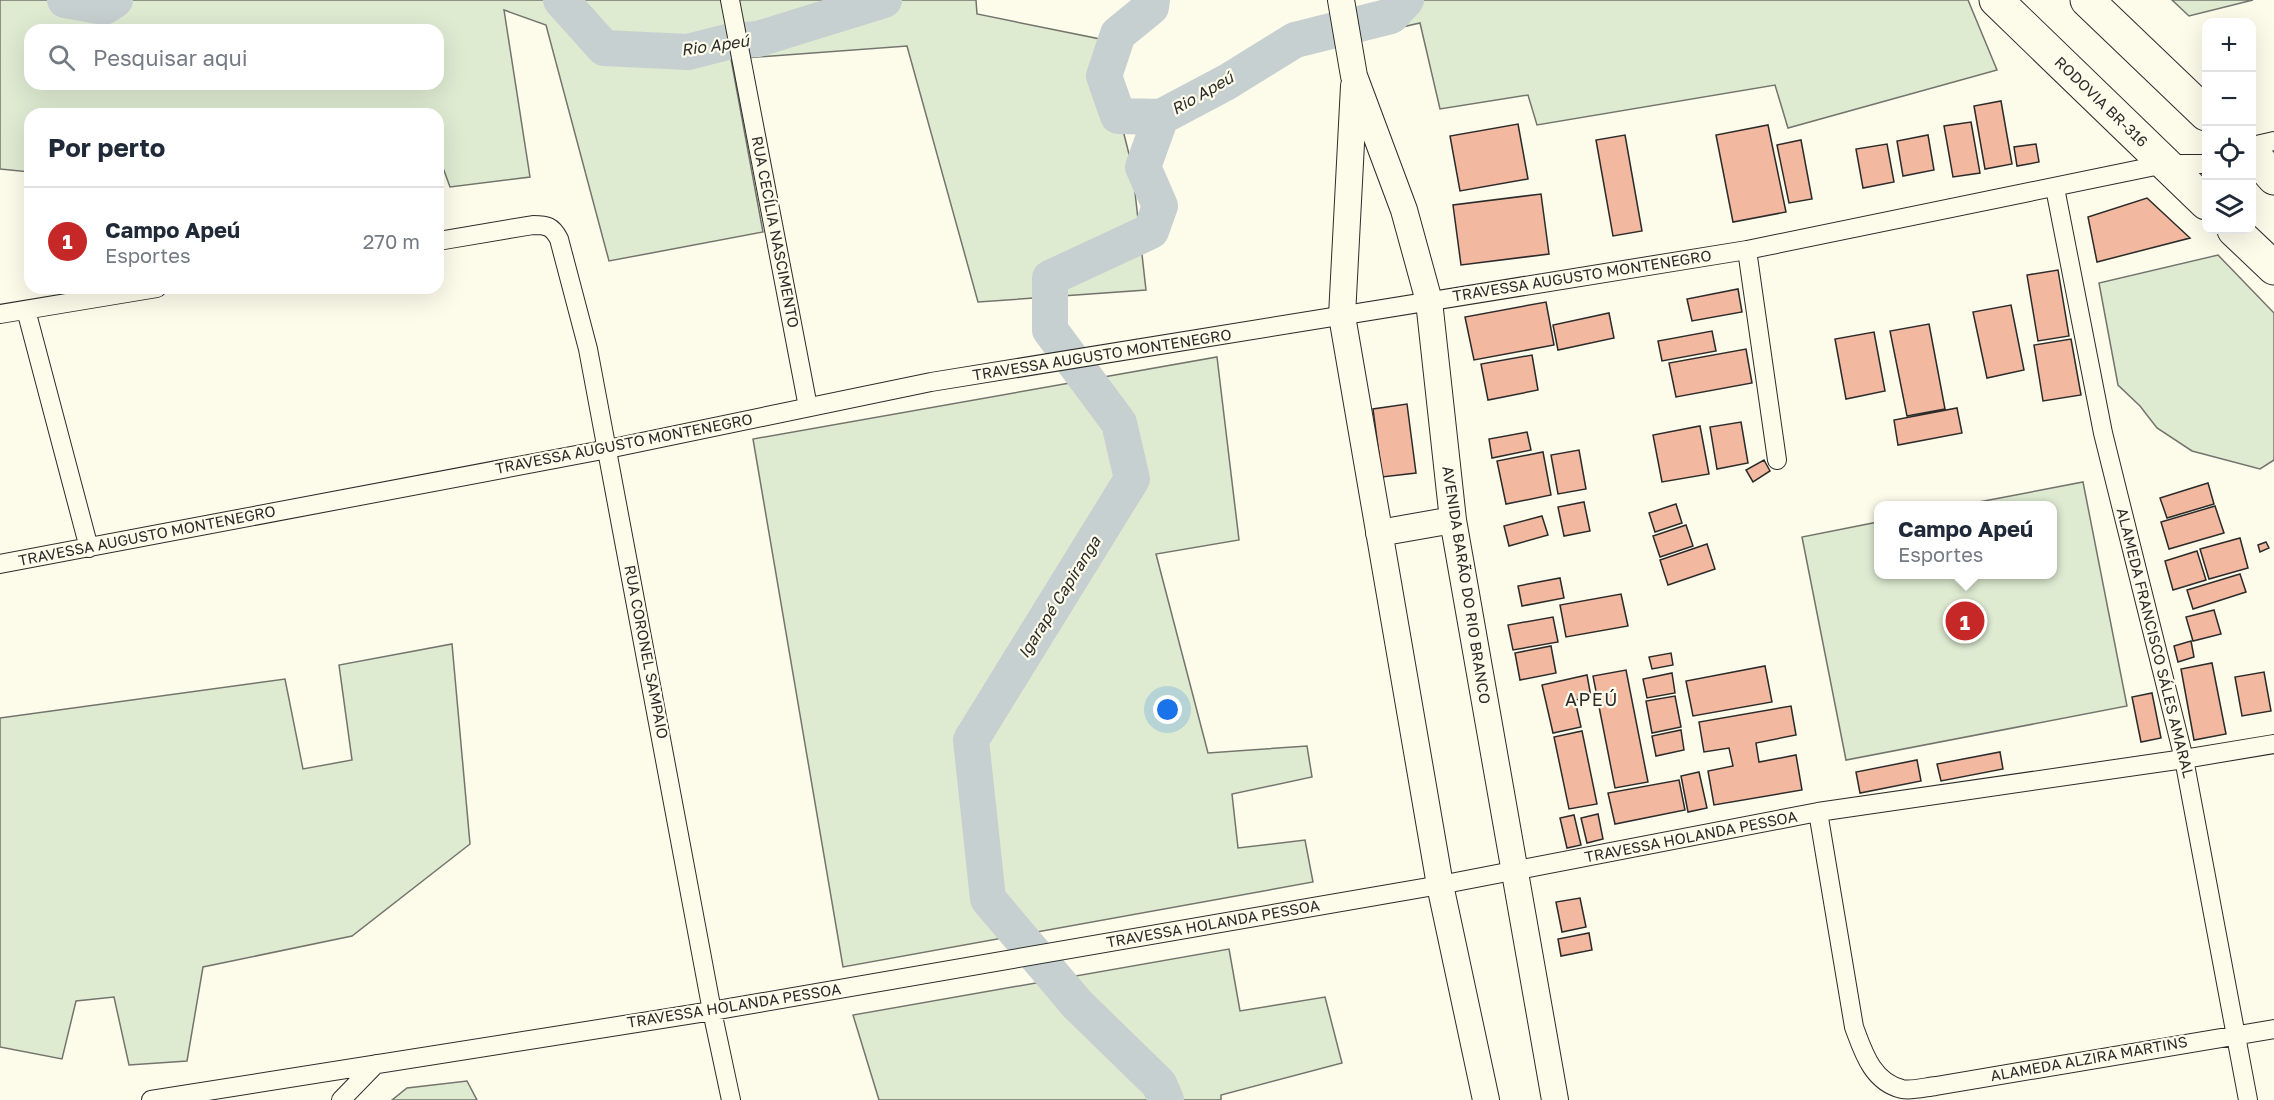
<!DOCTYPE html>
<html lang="pt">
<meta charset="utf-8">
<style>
body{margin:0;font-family:"Golos Text",sans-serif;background:#f6f6f7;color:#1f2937}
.controls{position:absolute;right:18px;top:18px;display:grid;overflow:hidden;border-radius:12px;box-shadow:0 6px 24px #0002}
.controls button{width:54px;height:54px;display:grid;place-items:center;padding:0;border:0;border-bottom:2px solid #e0e1e3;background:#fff;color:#1f2937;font:30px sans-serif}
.you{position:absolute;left:1168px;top:710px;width:21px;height:21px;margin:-15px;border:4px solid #fff;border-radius:50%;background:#1a73e8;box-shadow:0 0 0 9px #1a73e833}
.badge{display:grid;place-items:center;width:39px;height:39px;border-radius:50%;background:#c62828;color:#fff;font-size:20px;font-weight:700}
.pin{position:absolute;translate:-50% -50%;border:3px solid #fff;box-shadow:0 2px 6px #0006}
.popup{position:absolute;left:1874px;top:501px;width:183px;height:78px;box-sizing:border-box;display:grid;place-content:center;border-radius:12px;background:#fff;filter:drop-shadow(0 2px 4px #0005);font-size:20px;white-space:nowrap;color:#747a83}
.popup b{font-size:22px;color:#1f2937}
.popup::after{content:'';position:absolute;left:50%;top:100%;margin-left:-12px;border:12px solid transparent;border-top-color:#fff}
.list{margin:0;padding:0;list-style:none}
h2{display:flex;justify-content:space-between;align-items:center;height:78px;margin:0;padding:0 24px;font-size:26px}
h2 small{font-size:20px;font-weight:400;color:#747a83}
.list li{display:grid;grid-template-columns:39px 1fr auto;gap:18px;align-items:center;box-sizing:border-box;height:108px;padding:0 24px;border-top:2px solid #e0e1e3}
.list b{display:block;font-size:22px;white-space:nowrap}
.list p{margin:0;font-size:20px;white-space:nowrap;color:#747a83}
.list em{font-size:20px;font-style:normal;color:#747a83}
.icon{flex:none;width:33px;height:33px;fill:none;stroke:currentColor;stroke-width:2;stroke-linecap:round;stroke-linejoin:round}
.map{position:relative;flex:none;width:2274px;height:1100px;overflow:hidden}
.search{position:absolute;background:#fff;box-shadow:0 6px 24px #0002;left:24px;top:24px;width:420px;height:66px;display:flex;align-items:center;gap:15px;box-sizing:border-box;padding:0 21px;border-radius:18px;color:#747a83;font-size:22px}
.panel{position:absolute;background:#fff;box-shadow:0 6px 24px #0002;left:24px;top:108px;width:420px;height:186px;border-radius:18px}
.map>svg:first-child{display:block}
.green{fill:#deebd1;stroke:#74746e;stroke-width:1.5;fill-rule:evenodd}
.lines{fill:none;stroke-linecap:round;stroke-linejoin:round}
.river{stroke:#c7d0d0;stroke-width:36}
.building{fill:#f2b8a0;stroke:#2b2b2b;stroke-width:1.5}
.street-casing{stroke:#2b2b2b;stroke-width:20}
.secondary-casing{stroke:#2b2b2b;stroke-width:28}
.highway-casing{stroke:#2b2b2b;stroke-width:35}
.street{stroke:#fdfbea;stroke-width:18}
.secondary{stroke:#fdfbea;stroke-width:26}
.highway{stroke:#fdfbea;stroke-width:33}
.labels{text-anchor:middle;stroke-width:4.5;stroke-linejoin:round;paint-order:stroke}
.street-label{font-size:15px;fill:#2b2b2b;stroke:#fdfbea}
.water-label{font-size:16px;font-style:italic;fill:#2b2b2b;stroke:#fdfbea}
.quarter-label{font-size:18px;letter-spacing:1.5px;fill:#2b2b2b;stroke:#fdfbea}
</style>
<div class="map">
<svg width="2274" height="1100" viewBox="0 0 2274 1100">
<rect width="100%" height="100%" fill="#fdfbea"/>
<!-- green -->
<path class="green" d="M0 0H976L977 14 1100 39 1132 166 1146 290 978 302 907 46 731 59 763 232 609 261 546 25 504 10 530 177 450 187 438 154V114H30V172L0 169ZM30 30H438V84H30Z
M1383 0H1968L1997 70 1788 128 1775 85 1537 125 1528 95 1440 109 1420 23 1389 30Z
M2172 0H2253L2189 16Z
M2218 255 2274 313V460L2260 469 2192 451 2157 428 2140 406 2118 385 2099 283Z
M1217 357 1239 540 1156 554 1208 753 1307 746 1312 777 1232 794 1238 848 1305 840 1313 882 843 967 753 439Z
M2083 482 2127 706 1846 760 1802 537 1878 522V574H2052V506L1963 505Z
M452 644 470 844 352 936 203 967 187 1061 129 1065 114 997 76 1001 62 1059 0 1047V718L285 679 303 769 352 760 339 665Z
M1229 949 1240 1011 1325 997 1342 1063 1221 1095V1100H879L853 1015Z
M467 1081 477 1100H392L407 1088Z"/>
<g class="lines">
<!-- river -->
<path class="river" d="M65 0 104 7 115 0
M561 0 604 48 688 52 731 41 758 39 884 0
M1152 0 1151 7 1118 34 1104 76 1118 116 1161 117 1227 82 1295 40 1391 16 1406 0
M1161 117 1143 167 1160 206 1151 231 1050 278V330L1119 423 1132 479 971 740 988 899 1077 1004 1159 1084 1166 1100"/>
</g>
<!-- building -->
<path class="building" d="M2001 101 2012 164 1985 169 1974 106Z
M1971 122 1980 173 1953 177 1944 126Z
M1518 124 1528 179 1460 191 1450 136Z
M1768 125 1786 212 1733 222 1716 135Z
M1625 135 1642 231 1613 236 1596 140Z
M1928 135 1934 170 1903 176 1897 141Z
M1801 140 1812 199 1789 203 1777 145Z
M1887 144 1894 182 1863 188 1856 149Z
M2036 144 2039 162 2017 166 2014 147Z
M1541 194 1549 254 1461 265 1453 205Z
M2147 198 2190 238 2097 262 2088 217Z
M2058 270 2069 336 2038 341 2027 275Z
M1738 289 1742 312 1692 321 1687 299Z
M1546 302 1554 345 1474 360 1465 317Z
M2011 305 2024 370 1987 378 1973 312Z
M1609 313 1614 338 1558 350 1553 325Z
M1929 324 1945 409 1907 416 1890 331Z
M1712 331 1716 351 1662 361 1658 341Z
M1874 332 1885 391 1846 399 1835 339Z
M2071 339 2081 395 2043 401 2034 345Z
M1746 349 1752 383 1676 397 1669 363Z
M1532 355 1538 390 1488 400 1481 364Z
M1407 404 1416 473 1382 477 1373 409Z
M1957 408 1962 433 1898 445 1894 420Z
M1741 422 1748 463 1717 469 1710 427Z
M1700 426 1709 474 1662 482 1653 435Z
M1527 432 1531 450 1492 458 1489 439Z
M1579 450 1586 489 1558 494 1551 455Z
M1543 452 1551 495 1506 504 1497 461Z
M1764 460 1770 471 1753 482 1746 470Z
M2208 483 2214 504 2167 518 2160 498Z
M1584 502 1590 531 1564 536 1558 507Z
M1676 504 1682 523 1655 532 1649 513Z
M2215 506 2224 533 2169 549 2161 522Z
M1542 516 1548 535 1509 546 1504 526Z
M1686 525 1693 546 1660 557 1653 536Z
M2240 538 2248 568 2209 579 2200 549Z
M2266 542 2269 548 2260 552 2258 545Z
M1707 544 1715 569 1668 585 1660 560Z
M2197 551 2206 580 2173 590 2165 561Z
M2240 574 2246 592 2193 609 2187 590Z
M1560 578 1564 598 1522 606 1518 586Z
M1621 594 1628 626 1566 637 1560 605Z
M2214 610 2221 634 2193 641 2186 617Z
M1553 617 1558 642 1513 650 1508 625Z
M2191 641 2194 657 2178 662 2174 646Z
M1551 646 1556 673 1520 680 1515 653Z
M1671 653 1673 665 1652 669 1649 657Z
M2212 663 2226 734 2194 740 2181 669Z
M1765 666 1772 702 1693 716 1686 681Z
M1626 670 1648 782 1615 788 1593 676Z
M2264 672 2271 711 2242 716 2235 677Z
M1672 673 1675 693 1647 698 1643 679Z
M1587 675 1591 697 1575 700 1581 727 1553 733 1542 685Z
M2152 693 2161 738 2141 742 2132 697Z
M1675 696 1681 727 1652 733 1646 701Z
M1791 706 1796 735 1756 743 1759 762 1796 755 1802 790 1714 805 1708 771 1733 766 1729 748 1704 752 1699 722Z
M1681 730 1684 750 1656 756 1652 736Z
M1582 731 1597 804 1569 809 1554 737Z
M2000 752 2003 769 1941 781 1937 764Z
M1917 760 1921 781 1860 793 1856 772Z
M1699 772 1707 808 1688 812 1681 776Z
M1679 780 1685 810 1615 824 1608 793Z
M1598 814 1603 839 1587 843 1581 818Z
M1574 815 1581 845 1567 848 1560 818Z
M1580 898 1586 927 1562 932 1556 902Z
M1589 933 1592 950 1561 956 1558 939Z"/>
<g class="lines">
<defs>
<path id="street" d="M730 0 808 407
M2252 146 2274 141
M2055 188 2103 433 2184 759 2248 1100
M438 241 533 225C547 225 552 226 559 239L588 349 712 1011 731 1100
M1747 250 1777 460
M26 310 89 548
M0 314 157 288
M0 564 608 449 931 382 1747 250 2165 164H2206
M1818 812 1854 1027C1863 1051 1872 1082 1902 1089 1912 1091 1926 1087 1936 1086L2274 1029
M151 1100 712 1011 1440 885 1818 812 2184 759 2274 744
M341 1100 376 1064"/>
<path id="secondary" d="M1341 0 1354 76 1404 210 1429 301 1453 520 1555 1100
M1354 86 1342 316 1440 885 1486 1100
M1379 533 1453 520"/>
<path id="highway" d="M1996 0 2206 203
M2087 0 2206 114
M2252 153 2274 178
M2234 230 2274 268"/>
</defs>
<!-- street casing -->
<use href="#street" class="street-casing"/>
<!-- secondary casing -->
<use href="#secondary" class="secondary-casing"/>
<!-- highway casing -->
<use href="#highway" class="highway-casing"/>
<!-- street -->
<use href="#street" class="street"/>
<!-- secondary -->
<use href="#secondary" class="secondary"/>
<!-- highway -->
<use href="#highway" class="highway"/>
</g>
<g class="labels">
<!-- street labels -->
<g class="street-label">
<text transform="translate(2101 102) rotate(44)" y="5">RODOVIA BR-316</text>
<text transform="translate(775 232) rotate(79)" y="5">RUA CECÍLIA NASCIMENTO</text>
<text transform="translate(1582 276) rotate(-9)" y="5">TRAVESSA AUGUSTO MONTENEGRO</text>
<text transform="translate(1102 355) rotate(-9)" y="5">TRAVESSA AUGUSTO MONTENEGRO</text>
<text transform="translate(624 444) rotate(-11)" y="5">TRAVESSA AUGUSTO MONTENEGRO</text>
<text transform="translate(147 536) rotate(-11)" y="5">TRAVESSA AUGUSTO MONTENEGRO</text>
<text transform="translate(1466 585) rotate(81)" y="5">AVENIDA BARÃO DO RIO BRANCO</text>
<text transform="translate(2155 643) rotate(76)" y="5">ALAMEDA FRANCISCO SÁLES AMARAL</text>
<text transform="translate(646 652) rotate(79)" y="5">RUA CORONEL SAMPAIO</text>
<text transform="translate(1691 837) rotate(-11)" y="5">TRAVESSA HOLANDA PESSOA</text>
<text transform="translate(1213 924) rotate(-10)" y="5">TRAVESSA HOLANDA PESSOA</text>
<text transform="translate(734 1006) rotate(-9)" y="5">TRAVESSA HOLANDA PESSOA</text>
<text transform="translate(2089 1059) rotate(-10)" y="5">ALAMEDA ALZIRA MARTINS</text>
</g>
<!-- water labels -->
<g class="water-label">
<text transform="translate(715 45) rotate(-8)" y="6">Rio Apeú</text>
<text transform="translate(1202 93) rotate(-30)" y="6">Rio Apeú</text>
<text transform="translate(1059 597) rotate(-58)" y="6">Igarapé Capiranga</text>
</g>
<!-- quarter labels -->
<g class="quarter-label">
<text x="1592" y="706">APEÚ</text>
</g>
</g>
</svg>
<div class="controls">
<button>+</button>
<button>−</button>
<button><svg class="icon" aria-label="locate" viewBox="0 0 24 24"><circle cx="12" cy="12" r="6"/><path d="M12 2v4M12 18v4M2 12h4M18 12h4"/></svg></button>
<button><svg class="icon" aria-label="layers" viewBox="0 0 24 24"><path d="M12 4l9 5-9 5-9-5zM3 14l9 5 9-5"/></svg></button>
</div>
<div class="you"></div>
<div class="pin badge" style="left:1965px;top:621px">1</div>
<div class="popup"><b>Campo Apeú</b>Esportes</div>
<div class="search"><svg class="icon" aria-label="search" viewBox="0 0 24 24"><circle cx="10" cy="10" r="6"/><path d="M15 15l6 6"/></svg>Pesquisar aqui</div>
<section class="panel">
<h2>Por perto<small></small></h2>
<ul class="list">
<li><span class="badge">1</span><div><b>Campo Apeú</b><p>Esportes</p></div><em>270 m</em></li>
</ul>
</section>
</div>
